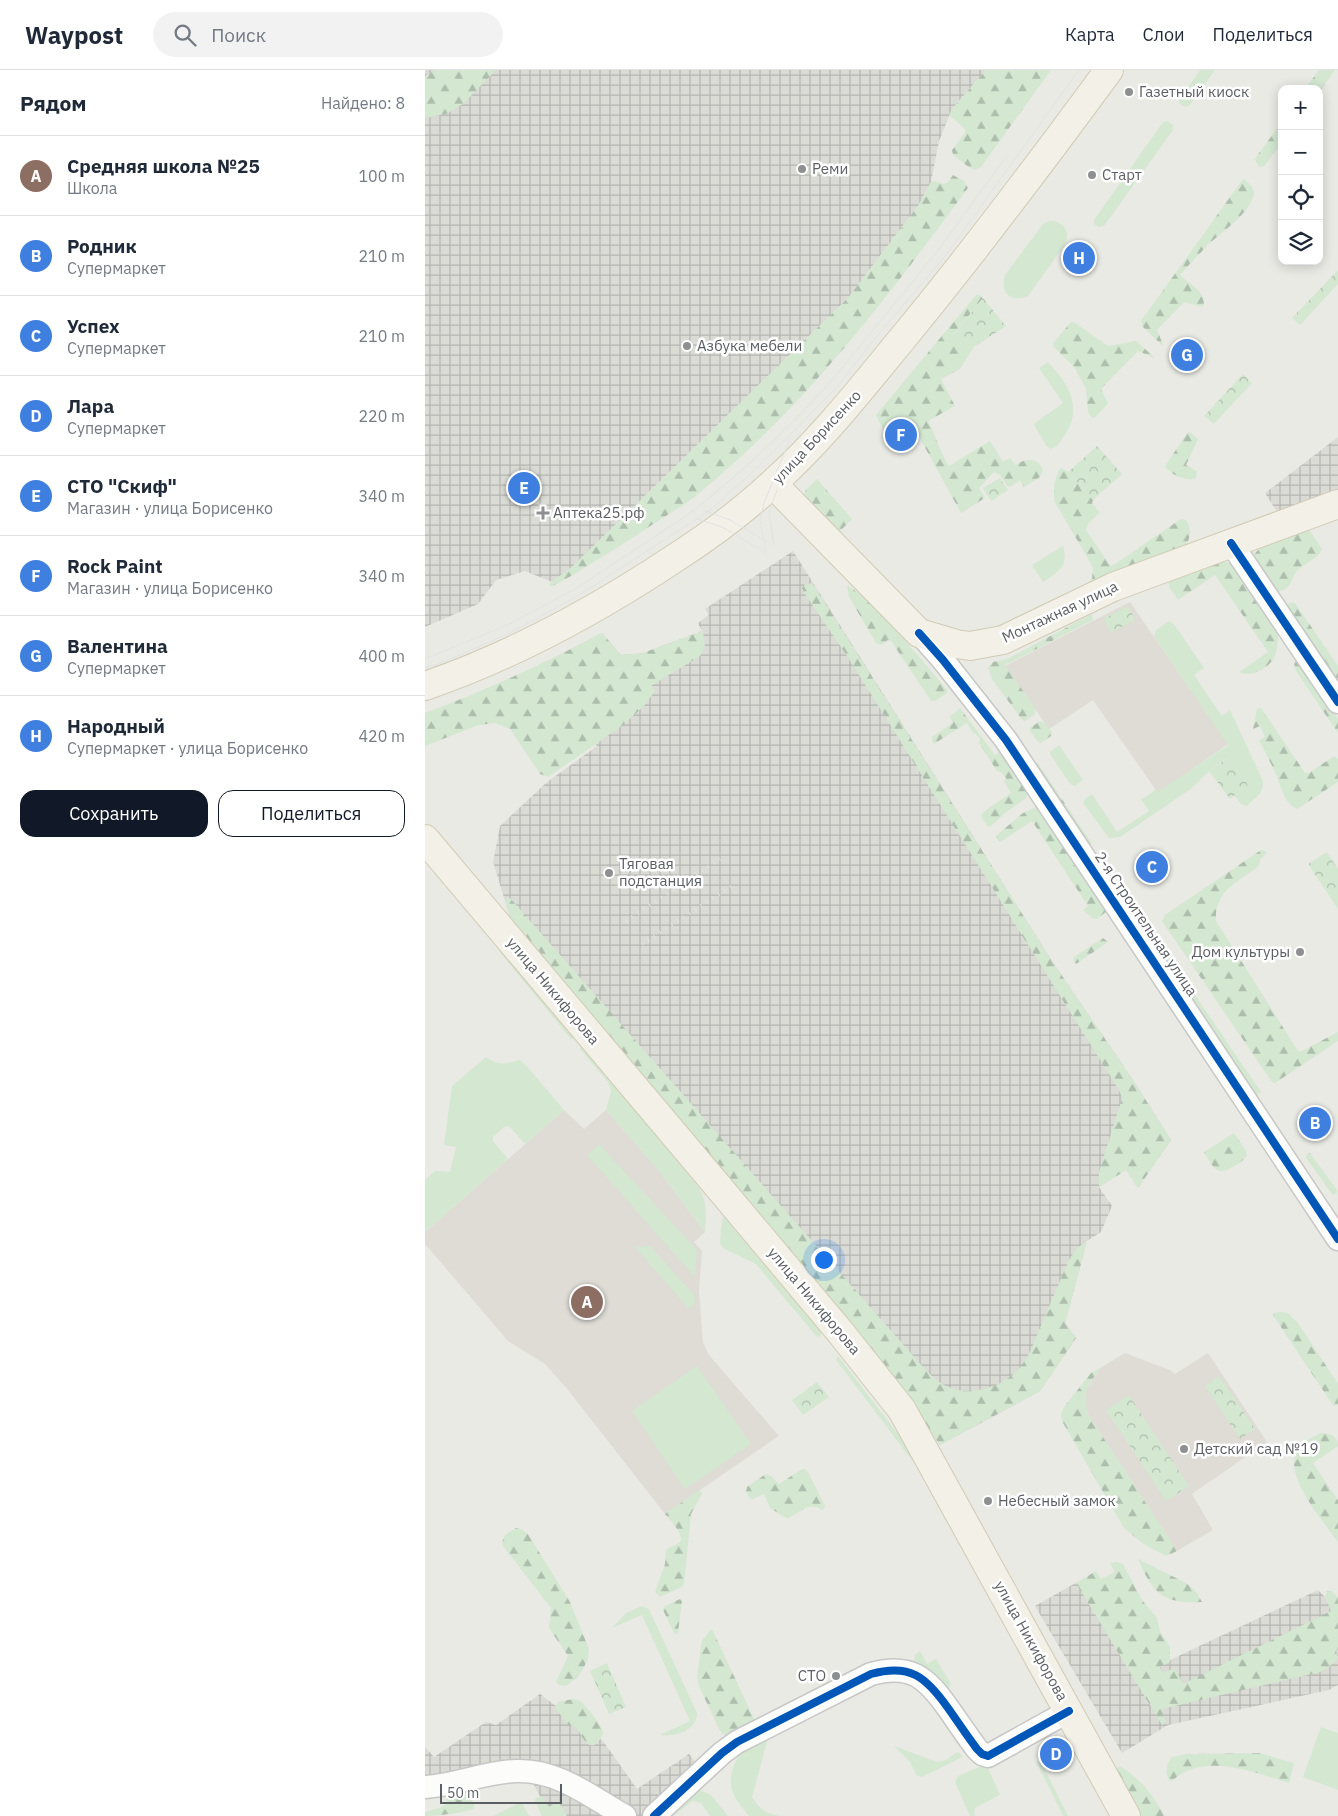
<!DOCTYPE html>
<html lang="ru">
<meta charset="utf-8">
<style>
body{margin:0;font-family:"IBM Plex Sans",sans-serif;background:#f2f2f3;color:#1f2937}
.controls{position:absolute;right:15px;top:15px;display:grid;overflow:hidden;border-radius:10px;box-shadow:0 2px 12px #0003}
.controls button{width:45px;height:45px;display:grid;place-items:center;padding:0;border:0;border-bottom:1px solid #e0e1e3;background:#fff;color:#1f2937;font:25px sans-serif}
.scale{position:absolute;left:15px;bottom:12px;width:122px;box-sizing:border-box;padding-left:5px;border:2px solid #5b5e63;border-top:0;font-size:14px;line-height:18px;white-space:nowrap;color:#5b5e63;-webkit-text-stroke:4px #fff;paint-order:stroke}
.you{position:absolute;left:398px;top:1189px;width:18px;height:18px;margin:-12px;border:4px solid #fff;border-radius:50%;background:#1a73e8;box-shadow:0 0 0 8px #1a73e833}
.badge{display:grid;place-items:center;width:32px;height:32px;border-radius:50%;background:#111827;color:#fff;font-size:16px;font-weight:700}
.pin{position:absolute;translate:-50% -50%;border:2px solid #fff;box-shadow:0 1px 5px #0006}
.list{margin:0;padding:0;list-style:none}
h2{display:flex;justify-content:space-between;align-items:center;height:65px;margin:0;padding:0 20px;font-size:21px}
h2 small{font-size:16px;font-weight:400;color:#747a83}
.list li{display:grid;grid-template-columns:32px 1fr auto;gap:15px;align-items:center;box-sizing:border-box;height:80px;padding:0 20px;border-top:1px solid #e0e1e3}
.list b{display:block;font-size:19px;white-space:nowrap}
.list p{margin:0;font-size:16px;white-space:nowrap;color:#747a83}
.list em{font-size:16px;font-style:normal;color:#747a83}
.actions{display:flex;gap:10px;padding:15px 20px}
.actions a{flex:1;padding:11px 0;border:1px solid #111827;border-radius:15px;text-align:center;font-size:18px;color:#111827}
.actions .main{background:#111827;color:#fff}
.icon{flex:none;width:28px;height:28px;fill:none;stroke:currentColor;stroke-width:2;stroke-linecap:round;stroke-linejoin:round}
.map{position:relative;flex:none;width:913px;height:1746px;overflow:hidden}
header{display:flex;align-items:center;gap:30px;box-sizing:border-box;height:70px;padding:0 25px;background:#fff;border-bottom:1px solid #e0e1e3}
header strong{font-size:24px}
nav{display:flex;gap:28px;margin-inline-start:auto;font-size:18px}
.search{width:350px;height:45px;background:#f2f2f3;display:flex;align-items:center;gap:12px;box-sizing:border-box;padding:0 18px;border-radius:28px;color:#747a83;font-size:19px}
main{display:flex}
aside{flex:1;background:#fff}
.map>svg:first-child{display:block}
.industrial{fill:url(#industrial-grid)}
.education{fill:#dedcd5}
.grass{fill:#d3e7d1}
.forest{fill:url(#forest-firs)}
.park{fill:url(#park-crowns)}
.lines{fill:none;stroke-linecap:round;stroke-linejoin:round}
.minor-casing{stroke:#c7c7c7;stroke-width:25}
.major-casing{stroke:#d1cbb4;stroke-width:30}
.minor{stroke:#fcfcfb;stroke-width:22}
.major{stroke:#f2f0e7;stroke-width:28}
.tram{stroke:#e2e2e2;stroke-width:1}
.rail{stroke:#e2e2e2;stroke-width:4;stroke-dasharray:1 6;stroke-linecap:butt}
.cycleway-casing{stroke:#fff;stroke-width:11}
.cycleway{stroke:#0057b8;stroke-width:8}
.poi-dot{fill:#8d8f90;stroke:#fff;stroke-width:2}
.labels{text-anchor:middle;stroke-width:5;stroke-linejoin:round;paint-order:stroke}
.poi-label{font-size:15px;fill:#5b5e63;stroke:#fff;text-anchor:start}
.street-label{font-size:15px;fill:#5b5e63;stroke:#fff}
</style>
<header>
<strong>Waypost</strong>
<div class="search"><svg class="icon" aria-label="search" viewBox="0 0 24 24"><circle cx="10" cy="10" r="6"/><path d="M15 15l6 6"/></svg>Поиск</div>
<nav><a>Карта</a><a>Слои</a><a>Поделиться</a></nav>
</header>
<main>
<aside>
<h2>Рядом<small>Найдено: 8</small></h2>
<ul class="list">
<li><span class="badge" style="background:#8d6e63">A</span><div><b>Средняя школа №25</b><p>Школа</p></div><em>100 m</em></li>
<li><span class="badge" style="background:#3f7fe0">B</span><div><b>Родник</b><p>Супермаркет</p></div><em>210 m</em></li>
<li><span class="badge" style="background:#3f7fe0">C</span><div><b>Успех</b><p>Супермаркет</p></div><em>210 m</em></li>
<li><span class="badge" style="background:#3f7fe0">D</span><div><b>Лара</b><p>Супермаркет</p></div><em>220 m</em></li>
<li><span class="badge" style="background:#3f7fe0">E</span><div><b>СТО &quot;Скиф&quot;</b><p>Магазин · улица Борисенко</p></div><em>340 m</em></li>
<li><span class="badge" style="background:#3f7fe0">F</span><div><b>Rock Paint</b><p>Магазин · улица Борисенко</p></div><em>340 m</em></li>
<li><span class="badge" style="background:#3f7fe0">G</span><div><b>Валентина</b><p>Супермаркет</p></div><em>400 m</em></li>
<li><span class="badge" style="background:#3f7fe0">H</span><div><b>Народный</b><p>Супермаркет · улица Борисенко</p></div><em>420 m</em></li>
</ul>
<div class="actions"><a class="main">Сохранить</a><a>Поделиться</a></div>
</aside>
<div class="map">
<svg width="913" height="1746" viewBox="0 0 913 1746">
<defs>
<pattern id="industrial-grid" width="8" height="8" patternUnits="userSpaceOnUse" patternTransform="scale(1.25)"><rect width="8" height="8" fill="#dbdbd6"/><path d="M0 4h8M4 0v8" fill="none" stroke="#b5b5b1"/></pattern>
<pattern id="forest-firs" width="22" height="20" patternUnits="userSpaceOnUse" patternTransform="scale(1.25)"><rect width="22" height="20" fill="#d3e7d1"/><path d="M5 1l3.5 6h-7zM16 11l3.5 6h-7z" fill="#aebead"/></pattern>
<pattern id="park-crowns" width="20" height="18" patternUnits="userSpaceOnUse" patternTransform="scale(1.25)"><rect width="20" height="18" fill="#d3e7d1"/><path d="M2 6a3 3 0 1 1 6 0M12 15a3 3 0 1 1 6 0" fill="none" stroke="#aebead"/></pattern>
</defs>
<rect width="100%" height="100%" fill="#eaeae5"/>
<!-- industrial -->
<path class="industrial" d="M0 0H561L527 39 514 71 506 112 493 136 423 228 147 497 127 512 100 501 71 510 53 534 0 557Z
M913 367V422L854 445 840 423Z
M368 481 627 891 710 1013 746 1070 713 1118 701 1100 674 1117 687 1136 676 1162 662 1171 640 1253 651 1268 615 1321 515 1375 424 1256 85 847 68 792 75 756 121 713 172 676 116 595 177 563 196 585 218 583 277 561 273 553 284 545 280 539Z
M654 1511 708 1600 745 1590 893 1520 913 1540V1615L904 1620 743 1655 697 1683 610 1536Z
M115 1624 178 1671 212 1719 264 1684 275 1698 232 1746H126L96 1692 0 1711V1677L9 1687 61 1652 71 1655Z"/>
<!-- education -->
<path class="education" d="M705 532 803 674 733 723 668 630 624 659 580 596Z
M139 1040 159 1059 181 1040 235 1102 280 1162 269 1172 277 1181 274 1221 278 1272 284 1285 354 1366 240 1444 143 1320 120 1294 83 1271 0 1174V1162Z
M700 1283 745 1300 750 1304 783 1283 842 1372 767 1424 788 1460 752 1481 663 1344 660 1333 661 1319 677 1297Z"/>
<!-- grass -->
<path class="grass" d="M775 0H790L765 35 760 37 754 33 755 29Z
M742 51 748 55V60L679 156 674 157 669 154V150L738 52Z
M624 151C637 150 645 159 641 173L603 226C586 233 574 223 580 205L618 154Z
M623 292C643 313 659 338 639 366 635 372 633 377 625 379L621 375 609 355 610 353 638 333 614 298Z
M638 476C644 497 634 501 618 512L607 495Z
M744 551 749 554 779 598 769 605 797 646 805 640 837 709C841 723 831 727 822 736L816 734 809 725 823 715 802 688 784 701 767 718 695 767 684 768 658 733 660 729 667 724 692 762 724 741 716 729 721 727 731 719 733 722 803 675 729 566 731 560Z
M634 675 658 710 650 716 645 714 625 684V682Z
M723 856 836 1022 830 1026 718 860Z
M77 876 151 968 146 969 74 881Z
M157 975 274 1118C283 1134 281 1144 280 1162L235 1102 181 1040 186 1021 183 1012 155 979Z
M61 987C73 996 80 994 94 990L99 993 139 1040 100 1074 84 1056 79 1057 68 1067V1071L83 1089 0 1162V1110L10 1101 25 1102 31 1077 19 1075 27 1016Z
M174 1074 272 1180 270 1207 162 1085Z
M299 1147 396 1262V1265L394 1267 391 1266 331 1194 298 1178 295 1173 297 1149Z
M225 1176 269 1225 270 1234 264 1239 210 1177Z
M413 1286 493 1390 491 1394 489 1393 411 1290Z
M272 1296 326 1374 260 1419 207 1341Z
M217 1536 224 1539 272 1643C272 1661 250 1667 235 1665L265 1651 217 1545 187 1558 201 1543Z
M495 1581 502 1594 511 1589 526 1614 522 1620 489 1593 490 1585Z
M896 1657 913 1663V1720L878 1707Z
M339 1669 342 1672 327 1727C334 1739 341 1743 354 1746H324C318 1738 310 1730 307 1720 303 1708 310 1684 322 1678 327 1674 334 1672 339 1669Z
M469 1676 512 1692 521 1690 532 1682 537 1685V1687L497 1707 491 1705 485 1692Z
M611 1691 617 1694 643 1746H638Z
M559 1695 562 1696 575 1725 550 1738 549 1743 550 1746H545L530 1712 533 1706Z
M275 1720 286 1725 303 1746H285L276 1733 268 1731 248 1746H246L271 1721Z
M117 1726 124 1737 133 1731 142 1746H117L110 1731V1729Z
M94 1733H97L104 1746H68Z"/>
<!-- forest -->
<path class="forest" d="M11 0H71L38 34 21 44 0 48V6Z
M561 0H626L556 97 550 100 545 98 528 85 527 80 540 63V59L524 45 527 39Z
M894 0H910L894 23V19H880Z
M857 52V73L839 96 834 97 830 90 831 87Z
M528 105 539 111 543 118C462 228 379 338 273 424 262 434 248 441 236 449 206 469 176 488 146 506L128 516H125V513L147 497 423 228 493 136 506 112 510 111 519 114 523 112Z
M818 109C823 111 830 119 829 124 825 144 796 162 782 176 773 185 764 195 755 205 764 214 783 223 778 237L759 232 732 260 739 277 717 256 716 251Z
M551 225H554L558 228 528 265 549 277 535 299 516 309 530 336 503 351C511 366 515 382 524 396L565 371 578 392 585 388 590 395C599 389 613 386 618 400L615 407 599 417 595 410 585 417 582 416 575 405 569 402 554 418 560 428 536 443 486 352 460 364 451 345Z
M646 252 650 253 683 276 711 271 728 286 729 288 713 281 676 319 683 334 669 348 665 346 663 342 661 319 649 297 628 276V273Z
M763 362 766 363 773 369 761 395 772 401 771 408C762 412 745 405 740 396Z
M637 398 643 402 668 430 667 433 675 443C669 448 662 452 661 460L684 494 686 496 690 494 756 449 761 450C767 459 766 468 760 476L661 517 667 508 668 497 629 431V414L634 400Z
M392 409 427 449 415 461 461 515 379 427 380 421Z
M881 460 885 461 897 479C893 489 881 492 873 500 868 505 867 513 862 518 859 521 855 521 851 521L828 487C834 472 866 465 881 460Z
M795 491 805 493 853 565C853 572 852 581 849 588 843 599 825 608 814 602L843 582 790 505 753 530 744 517V512L749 507Z
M381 513 388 514 627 891 710 1013 746 1070 713 1118 701 1100 674 1117V1102L697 1028 694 1020 422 586 380 524 377 518Z
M422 516C439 520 508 602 522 620V623L510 631H506L466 571 463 570 456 575 451 573 424 527Z
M867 532 870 533 913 596V608L909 610 861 540 862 535Z
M665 545H667L668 550 580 595 610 638V644L600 651 597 650 567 609 563 598 568 592 582 589Z
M278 561 280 577 275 586 226 616 230 621 219 636 197 656 123 707 115 704 85 659 70 653 54 655 0 676V643C61 621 119 593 177 563L196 585 218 583Z
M871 588H873L913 649V663L871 601 869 594Z
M535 638 570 685 576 681 603 724 601 728 580 743 565 757 562 756 556 746 558 742 586 723 579 712 581 708 576 702 572 701 554 673 555 669 551 664 548 663 542 653 509 674 507 671V667L528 653 525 646Z
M836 638 880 703H884L909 686 913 689V712L872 739C858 733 856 714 850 702 845 691 839 681 834 670L840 667 835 656 828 659 832 639Z
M615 651 620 653 627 662 626 666 616 673 613 672 605 661V658Z
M612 692 667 774 661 776 607 696Z
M613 736 682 841 672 849H668L658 840 663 836 607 751 575 772 571 766 598 743Z
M836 780 841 781V783L835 790 834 796C813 812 789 821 791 851L873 981H877L913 962V971L850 1013 847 1012 737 851 740 845Z
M82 828H85L498 1297C505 1304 512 1312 521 1316 546 1328 581 1317 597 1295 606 1283 611 1267 617 1253 626 1232 635 1211 644 1190L652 1178 662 1171 640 1253 651 1268 615 1321 515 1375 424 1256 85 847 80 831Z
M678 868 683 872 651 894 648 889 649 887Z
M809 1063 821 1081 822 1085C819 1090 815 1093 809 1096 790 1108 789 1097 779 1082Z
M885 1083 912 1120V1123L908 1125 881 1088V1085Z
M857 1242 863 1243 873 1253 913 1314V1335L909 1336 907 1334 848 1245 849 1243Z
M677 1297C664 1313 656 1323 663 1344L752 1481 741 1486 717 1473 699 1458 637 1351 636 1344 639 1337 666 1303Z
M896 1363C905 1363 913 1366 913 1376L888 1393 913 1430V1472C899 1452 854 1402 874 1378 880 1370 888 1367 896 1363Z
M377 1399H380L383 1402 400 1436 399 1439 396 1440C386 1431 375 1442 364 1448H361L345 1438 339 1424 326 1430 321 1422 322 1417 341 1404 346 1406 354 1414Z
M273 1421 277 1422V1424L266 1444 259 1514 257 1517 235 1527 230 1522 240 1494 241 1480C244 1477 252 1475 255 1472 260 1465 244 1449 240 1444Z
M91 1458 96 1459 103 1464 145 1532 164 1579 163 1589 158 1599 153 1607 141 1616 134 1615 131 1612 143 1586 124 1558 126 1538 78 1476C76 1466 82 1463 91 1458Z
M713 1489 761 1513 770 1520 777 1532C738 1534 728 1524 713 1489Z
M692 1492 698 1494 717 1530 732 1548 735 1562 745 1577V1592L735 1597 737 1603 750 1598 758 1614 906 1541 900 1527 902 1521H907L912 1527H913V1579L911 1581 913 1588 903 1598 895 1602 737 1639 740 1652 737 1655 651 1513 671 1501 676 1509 690 1502 685 1493Z
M255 1529 257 1531 253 1563 251 1564 249 1563 238 1540 240 1536Z
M287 1559 331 1653 303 1667 297 1664 293 1657 274 1616 272 1607 277 1570Z
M148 1629C150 1630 153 1630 155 1631 160 1634 178 1657 178 1662 178 1666 175 1670 172 1673 163 1682 156 1664 151 1657L143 1655 131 1639 130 1637 133 1632Z
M834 1683 869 1693 864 1713C828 1702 777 1681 746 1712 739 1705 741 1694 747 1687L762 1684Z
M695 1696C715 1709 729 1725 739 1746H712L690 1699Z
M41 1719 49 1734V1738C44 1743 8 1746 0 1746V1742L17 1737 21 1734 23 1723Z"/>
<!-- park -->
<path class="park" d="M913 200V214L875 255 867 248Z
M558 228 581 256 549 277 528 266Z
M818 304 827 313 789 354 779 346Z
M672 376 697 404 668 430 643 402Z
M575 408 583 420 566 431 558 418Z
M703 536 710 550 686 563 679 549Z
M803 688 823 715 805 729 784 701Z
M902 782 913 799V839L883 794Z
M794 1306 830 1359 815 1369 780 1316Z
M392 1312 404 1327 378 1345 367 1330Z
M704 1325 764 1416 741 1431 681 1340Z
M182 1593 201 1637 184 1644 165 1601Z"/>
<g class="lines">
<defs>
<path id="minor" d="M806 473 913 632
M494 563 518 590 581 670 913 1169
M0 1717C31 1715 60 1702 91 1701 132 1699 166 1727 200 1746
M229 1746 297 1683 312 1672 446 1604C485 1593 501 1607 523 1638 533 1652 542 1666 552 1679L557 1684 563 1686 644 1641"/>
<path id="major" d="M348 414 494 563 531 574 545 576 578 570 688 517 913 434
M0 616C87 586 170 541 247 490 283 467 317 442 348 413 396 370 436 319 477 269 549 182 617 91 684 0
M0 769 291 1114 416 1263 477 1340 701 1746"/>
</defs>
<!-- minor casing -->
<use href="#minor" class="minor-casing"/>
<!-- major casing -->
<use href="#major" class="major-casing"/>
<!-- minor -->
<use href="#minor" class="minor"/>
<!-- major -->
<use href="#major" class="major"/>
<!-- tram -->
<path class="tram" d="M278 440 305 450 342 472
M272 449 297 457 341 483
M349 476 344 442 352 420
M341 483 335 450 339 433 365 369
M0 589 82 555 152 518 271 439 324 394 374 346 408 309 511 183 581 87
M0 598 16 593 85 563 156 524 284 441 329 401 413 316 447 272 518 189 654 0"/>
<!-- rail -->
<path class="rail" d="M201 851 295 789
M217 874 310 814"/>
<defs>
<path id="cycleway" d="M806 473 913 632
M494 563 518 590 581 670 913 1169
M229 1746 297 1683 312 1672 446 1604C485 1593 501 1607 523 1638 533 1652 542 1666 552 1679L557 1684 563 1686 644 1641"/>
</defs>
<!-- cycleway casing -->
<use href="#cycleway" class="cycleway-casing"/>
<!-- cycleway -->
<use href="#cycleway" class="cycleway"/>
</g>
<!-- markers -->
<g class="poi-dot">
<circle cx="704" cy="22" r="5"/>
<circle cx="377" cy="99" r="5"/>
<circle cx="667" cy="105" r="5"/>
<circle cx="262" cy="276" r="5"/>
<path d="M115.5 435.5h5v5h5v5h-5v5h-5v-5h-5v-5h5z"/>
<circle cx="184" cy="803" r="5"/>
<circle cx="875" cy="882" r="5"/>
<circle cx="759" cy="1379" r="5"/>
<circle cx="563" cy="1431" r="5"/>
<circle cx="411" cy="1606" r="5"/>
</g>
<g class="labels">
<!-- poi labels -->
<g class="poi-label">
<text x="714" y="27">Газетный киоск</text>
<text x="387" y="104">Реми</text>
<text x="677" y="110">Старт</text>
<text x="272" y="281">Азбука мебели</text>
<text x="128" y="448">Аптека25.рф</text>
<text x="194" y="799">Тяговая<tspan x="194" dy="17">подстанция</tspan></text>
<text x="865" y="887" text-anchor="end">Дом культуры</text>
<text x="769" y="1384">Детский сад №19</text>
<text x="573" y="1436">Небесный замок</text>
<text x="401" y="1611" text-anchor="end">СТО</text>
</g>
<!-- street labels -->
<g class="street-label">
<text transform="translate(392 367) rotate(-47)" y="5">улица Борисенко</text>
<text transform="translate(635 542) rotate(-25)" y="5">Монтажная улица</text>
<text transform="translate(721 854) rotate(56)" y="5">2-я Строительная улица</text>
<text transform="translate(128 921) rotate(50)" y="5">улица Никифорова</text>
<text transform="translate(389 1231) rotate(50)" y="5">улица Никифорова</text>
<text transform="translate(606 1571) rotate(61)" y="5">улица Никифорова</text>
</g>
</g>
</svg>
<div class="controls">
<button>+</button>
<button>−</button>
<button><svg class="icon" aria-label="locate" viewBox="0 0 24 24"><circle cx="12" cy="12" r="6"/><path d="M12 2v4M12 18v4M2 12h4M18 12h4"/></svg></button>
<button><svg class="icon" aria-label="layers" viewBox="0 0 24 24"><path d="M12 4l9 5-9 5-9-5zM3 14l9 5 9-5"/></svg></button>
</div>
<div class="scale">50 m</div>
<div class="you"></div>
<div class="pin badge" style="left:162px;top:1232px;background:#8d6e63">A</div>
<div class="pin badge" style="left:890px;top:1053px;background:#3f7fe0">B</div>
<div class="pin badge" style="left:727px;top:797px;background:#3f7fe0">C</div>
<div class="pin badge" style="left:631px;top:1684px;background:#3f7fe0">D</div>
<div class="pin badge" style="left:99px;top:418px;background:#3f7fe0">E</div>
<div class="pin badge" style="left:476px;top:365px;background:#3f7fe0">F</div>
<div class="pin badge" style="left:762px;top:285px;background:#3f7fe0">G</div>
<div class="pin badge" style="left:654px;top:188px;background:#3f7fe0">H</div>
</div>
</main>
